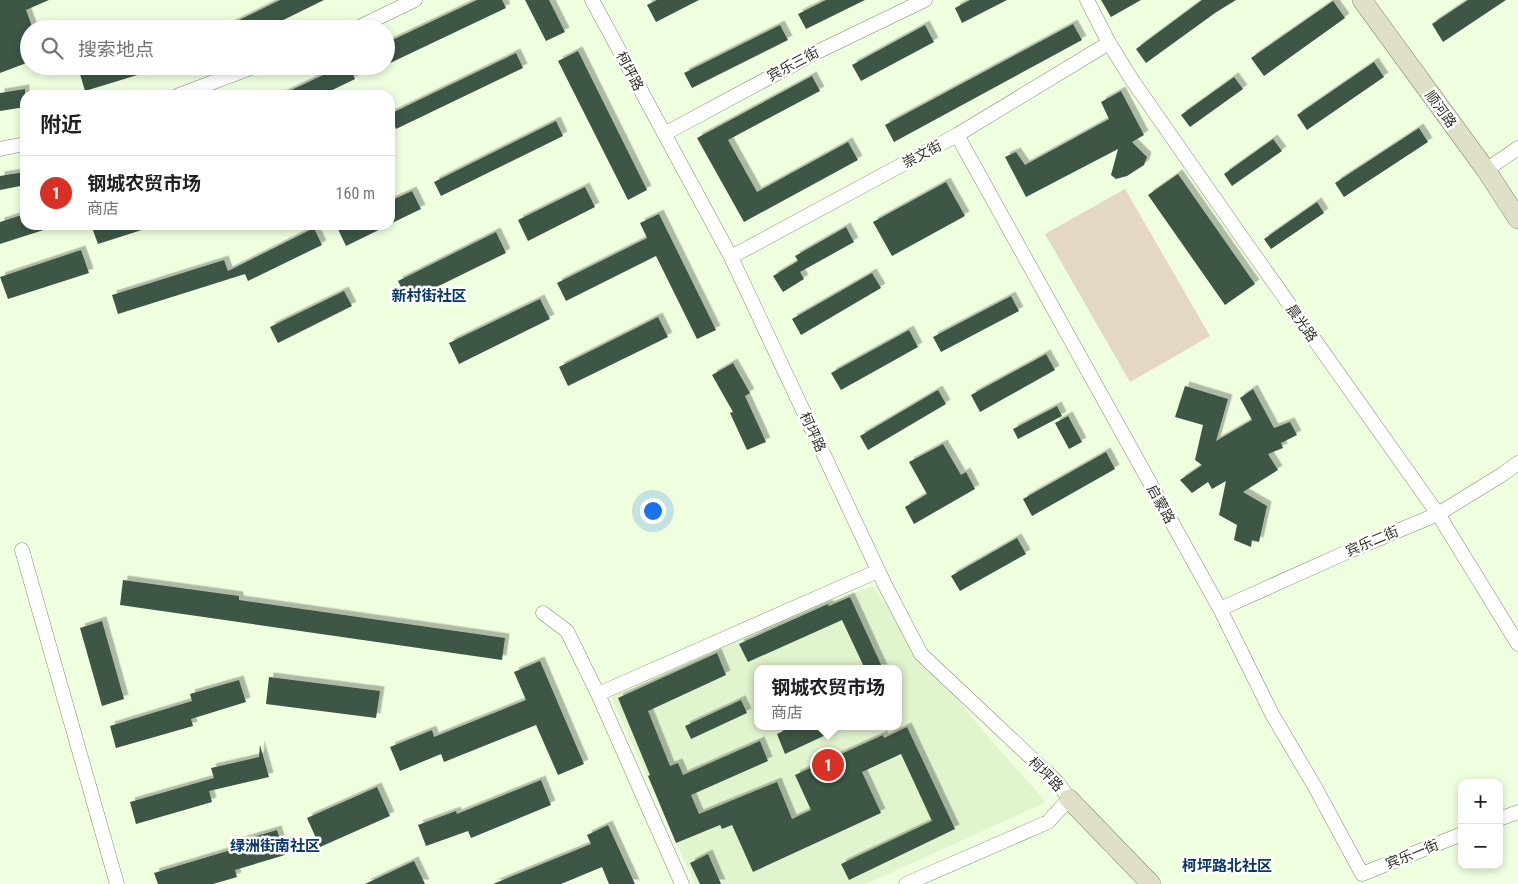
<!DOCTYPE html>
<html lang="zh">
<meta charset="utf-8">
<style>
body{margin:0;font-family:"Roboto Condensed","Noto Sans SC",sans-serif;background:#f6f6f6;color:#202124}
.controls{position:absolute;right:15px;bottom:15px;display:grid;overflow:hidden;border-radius:10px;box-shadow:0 2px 8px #0003}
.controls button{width:45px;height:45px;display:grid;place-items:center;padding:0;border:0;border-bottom:1px solid #e0e0e0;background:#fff;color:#202124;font:25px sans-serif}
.you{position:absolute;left:652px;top:510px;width:18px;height:18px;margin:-12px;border:4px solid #fff;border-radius:50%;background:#1a73e8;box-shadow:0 0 0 8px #1a73e833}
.badge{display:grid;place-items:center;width:32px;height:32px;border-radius:50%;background:#d93025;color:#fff;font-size:16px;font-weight:700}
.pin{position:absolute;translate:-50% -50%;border:2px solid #fff;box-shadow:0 1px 5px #0006}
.popup{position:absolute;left:754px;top:665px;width:148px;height:65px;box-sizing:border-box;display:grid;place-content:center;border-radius:10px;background:#fff;filter:drop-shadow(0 1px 4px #0005);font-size:16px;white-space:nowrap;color:#757577}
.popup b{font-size:19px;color:#202124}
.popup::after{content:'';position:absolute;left:50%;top:100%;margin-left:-10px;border:10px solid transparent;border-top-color:#fff}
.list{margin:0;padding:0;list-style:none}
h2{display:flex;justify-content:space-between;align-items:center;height:65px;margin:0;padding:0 20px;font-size:21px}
h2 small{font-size:16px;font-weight:400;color:#757577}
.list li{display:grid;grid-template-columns:32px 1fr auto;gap:15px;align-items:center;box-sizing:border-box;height:75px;padding:0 20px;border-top:1px solid #e0e0e0}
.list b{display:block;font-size:19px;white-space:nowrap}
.list p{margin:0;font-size:16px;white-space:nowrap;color:#757577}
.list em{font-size:16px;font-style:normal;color:#757577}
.icon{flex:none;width:28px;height:28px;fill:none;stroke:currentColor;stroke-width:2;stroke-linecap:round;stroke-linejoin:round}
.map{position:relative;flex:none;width:1518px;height:884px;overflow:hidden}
.search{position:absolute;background:#fff;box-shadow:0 2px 8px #0003;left:20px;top:20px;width:375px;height:55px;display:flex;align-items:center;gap:12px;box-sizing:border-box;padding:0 18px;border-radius:28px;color:#757577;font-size:19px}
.panel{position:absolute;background:#fff;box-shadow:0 2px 8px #0003;left:20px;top:90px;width:375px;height:140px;border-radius:15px}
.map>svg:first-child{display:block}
.built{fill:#e0f4ce;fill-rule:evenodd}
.green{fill:#e4d8c2}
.building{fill:#3c5745;filter:url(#shadow)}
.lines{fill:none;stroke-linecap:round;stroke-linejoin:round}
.street-casing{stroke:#7e8d71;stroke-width:15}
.secondary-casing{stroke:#7e8d71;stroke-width:20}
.street{stroke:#fff;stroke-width:14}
.secondary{stroke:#e0dfc7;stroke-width:19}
.labels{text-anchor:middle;stroke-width:5;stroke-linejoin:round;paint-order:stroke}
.street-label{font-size:14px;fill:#2f3529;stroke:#fff}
.neighbourhood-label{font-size:15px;font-weight:bold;fill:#0a3769;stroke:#fff}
</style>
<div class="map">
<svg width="1518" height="884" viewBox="0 0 1518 884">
<defs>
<filter id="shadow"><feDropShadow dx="4.5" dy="-4.5" stdDeviation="0" flood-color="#0004"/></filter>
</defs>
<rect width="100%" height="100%" fill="#eefedf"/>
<!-- built -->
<path class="built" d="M872 586 981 729 1046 802 866 884H695L608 689ZM758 669H898V726H758Z"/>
<!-- green -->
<path class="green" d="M1125 189 1210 336 1130 382 1045 234Z"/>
<!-- building -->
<path class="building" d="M0 0H49L26 10 33 29H29V62L0 73Z
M280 0H324L265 29H221Z
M477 0H502L506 8 386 65V43Z
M525 0H549L565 32 546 41Z
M657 0H699L656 22 647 5Z
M826 0H865L806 29 798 14Z
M970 0H1007L962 23 955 8Z
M1101 0H1141L1111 17Z
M1202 0H1236L1215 13 1146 63 1136 49Z
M1468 0H1506L1443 42 1432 24Z
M1333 1 1345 18 1264 76 1251 58Z
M1073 24 1082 40 894 142 885 125Z
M780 25 788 40 692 88 684 73Z
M925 25 934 42 861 81 852 65Z
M578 51 647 190 628 200 558 61Z
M516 53 523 68 396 129 390 114Z
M1374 62 1384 77 1307 130 1297 115Z
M104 66H156L157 69 85 91 80 74Z
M342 66H349L355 79 322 95H281Z
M812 76 820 91 728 140 757 192 848 142 858 160 744 222 697 138Z
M1234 77 1243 89 1190 127 1181 115Z
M25 89V107L0 111V93Z
M1121 91 1144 135 1132 142 1147 157 1144 165 1127 176 1116 179 1111 175 1118 149 1026 197 1005 157 1016 152 1025 165 1109 119 1101 102Z
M556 121 563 136 441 196 434 182Z
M1419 128 1428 142 1344 197 1335 183Z
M1273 139 1282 151 1232 186 1224 174Z
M25 172V185L0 190V176Z
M1178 174 1255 284 1225 305 1148 195Z
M946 182 965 216 892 256 873 222Z
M585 187 595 207 528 241 518 220Z
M412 191 421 209 390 224V201Z
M1317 202 1324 213 1271 249 1264 239Z
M25 214V225H52L53 227 0 244V222Z
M659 214 716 330 697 339 656 256 566 301 557 283 647 238 640 223Z
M91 225H151V227L98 244Z
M336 225H389L346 246Z
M846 227 854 242 800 272 804 279 783 292 773 276 798 261 795 256Z
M314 228 322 245 248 281 245 274 118 314 112 295 224 260 228 271Z
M496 232 506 253 408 301 398 281Z
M81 250 89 273 8 299 0 277Z
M872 273 881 288 801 335 792 319Z
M344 291 352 306 278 343 270 327Z
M1011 296 1019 311 941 352 933 337Z
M540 299 550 319 459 364 449 343Z
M658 317 668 337 568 386 559 367Z
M909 330 918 347 841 390 831 373Z
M1046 354 1055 370 980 412 971 395Z
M733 363 750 393 745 396 766 442 747 450 730 413 733 412 712 375Z
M1185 386 1228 399 1216 441 1252 420 1240 398 1253 389 1274 428 1290 422 1297 435 1281 443 1283 448 1268 454 1278 470 1243 492 1267 506 1259 542 1252 540 1251 547 1234 540 1237 525 1219 515 1226 481 1212 489 1208 482 1192 493 1180 480 1202 465 1195 460 1203 425 1175 417Z
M938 390 946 404 868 450 860 436Z
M1057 406 1062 416 1018 439 1013 429Z
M1068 416 1082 442 1069 449 1055 423Z
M943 444 961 475 966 472 975 489 914 524 905 507 927 494 909 462Z
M1106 452 1115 469 1032 516 1023 499Z
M1017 538 1026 554 960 591 951 576Z
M123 580 239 596V600L505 638 502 660 120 605Z
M850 597 883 669H865L842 620 748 662 739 644 828 604 829 606Z
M102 621 124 699 102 706 80 628Z
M717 653 726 675 648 711 670 766 678 763 683 775 760 741 768 761 691 795 699 814 777 782 792 819 811 810 795 775 883 735 884 738 907 727 955 829 849 880 841 864 932 821 901 754 862 772 881 813 753 872 732 825 722 829 720 825 676 843 648 776 650 775 618 698Z
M540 661 584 764 558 775 536 725 444 762 441 754 400 771 390 747 432 730 434 737 526 700 514 672Z
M269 677 380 691 376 718 266 704Z
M239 680 246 702 191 719 193 726 116 748 110 726 192 701 190 694Z
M741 700 747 713 691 739 685 726Z
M794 726H845L785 754 777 734Z
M260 745 269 777 209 791 212 802 136 824 130 802 214 778 211 768 259 757Z
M541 780 551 805 471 838 468 831 426 846 418 825 456 811 457 814Z
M377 787 390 816 320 847 307 818Z
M608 825 635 884H609L602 867 561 884H493L591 844 587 835Z
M277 830 285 855 235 870 237 877 213 884H158L154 873 234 849 233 843Z
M708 854 721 884H700L690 863Z
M414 861 425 884H365Z"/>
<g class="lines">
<defs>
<path id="street" d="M592 0 731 257 885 585 921 654 1058 783 1069 799 1048 822 906 884
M1087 0 1109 43 1132 80 1243 239 1438 514 1518 644
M355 29 415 0
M179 95 256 66
M664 134 815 53 925 0
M957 135 1220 609 1272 714 1315 787 1362 874 1462 834
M0 149 25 144
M1486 170 1518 148
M731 257 957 135 1109 43
M22 550 117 884
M1220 609 1347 552 1438 514 1503 474 1518 463
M543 613 567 631 598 694 682 884
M598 694 878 571
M1499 819 1518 812"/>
<path id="secondary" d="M1362 0 1486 170 1518 219
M1069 799 1151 884"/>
</defs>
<!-- street casing -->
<use href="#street" class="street-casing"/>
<!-- secondary casing -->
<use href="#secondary" class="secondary-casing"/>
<!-- street -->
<use href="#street" class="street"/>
<!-- secondary -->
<use href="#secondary" class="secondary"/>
</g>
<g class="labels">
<!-- street labels -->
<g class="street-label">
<text transform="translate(793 64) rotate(-28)" y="5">宾乐三街</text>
<text transform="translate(630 71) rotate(62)" y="5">柯坪路</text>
<text transform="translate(1441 109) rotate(54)" y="5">顺河路</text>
<text transform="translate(922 154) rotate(-28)" y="5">崇文街</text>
<text transform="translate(1302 323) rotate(55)" y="5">晨光路</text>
<text transform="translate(813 432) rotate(65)" y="5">柯坪路</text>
<text transform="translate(1161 504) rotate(61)" y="5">启蒙路</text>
<text transform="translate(1372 541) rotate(-23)" y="5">宾乐二街</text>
<text transform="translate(1046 774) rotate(45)" y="5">柯坪路</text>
<text transform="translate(1412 854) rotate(-22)" y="5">宾乐一街</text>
</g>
<!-- neighbourhood labels -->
<g class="neighbourhood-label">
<text x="429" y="301">新村街社区</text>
<text x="275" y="851">绿洲街南社区</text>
<text x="1227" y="871">柯坪路北社区</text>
</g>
</g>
</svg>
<div class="controls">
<button>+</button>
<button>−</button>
</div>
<div class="you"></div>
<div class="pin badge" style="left:828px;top:765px">1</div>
<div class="popup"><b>钢城农贸市场</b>商店</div>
<div class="search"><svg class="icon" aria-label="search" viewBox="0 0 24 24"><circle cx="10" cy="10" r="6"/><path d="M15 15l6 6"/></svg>搜索地点</div>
<section class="panel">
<h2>附近<small></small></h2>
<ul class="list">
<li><span class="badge">1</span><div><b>钢城农贸市场</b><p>商店</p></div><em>160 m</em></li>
</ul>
</section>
</div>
